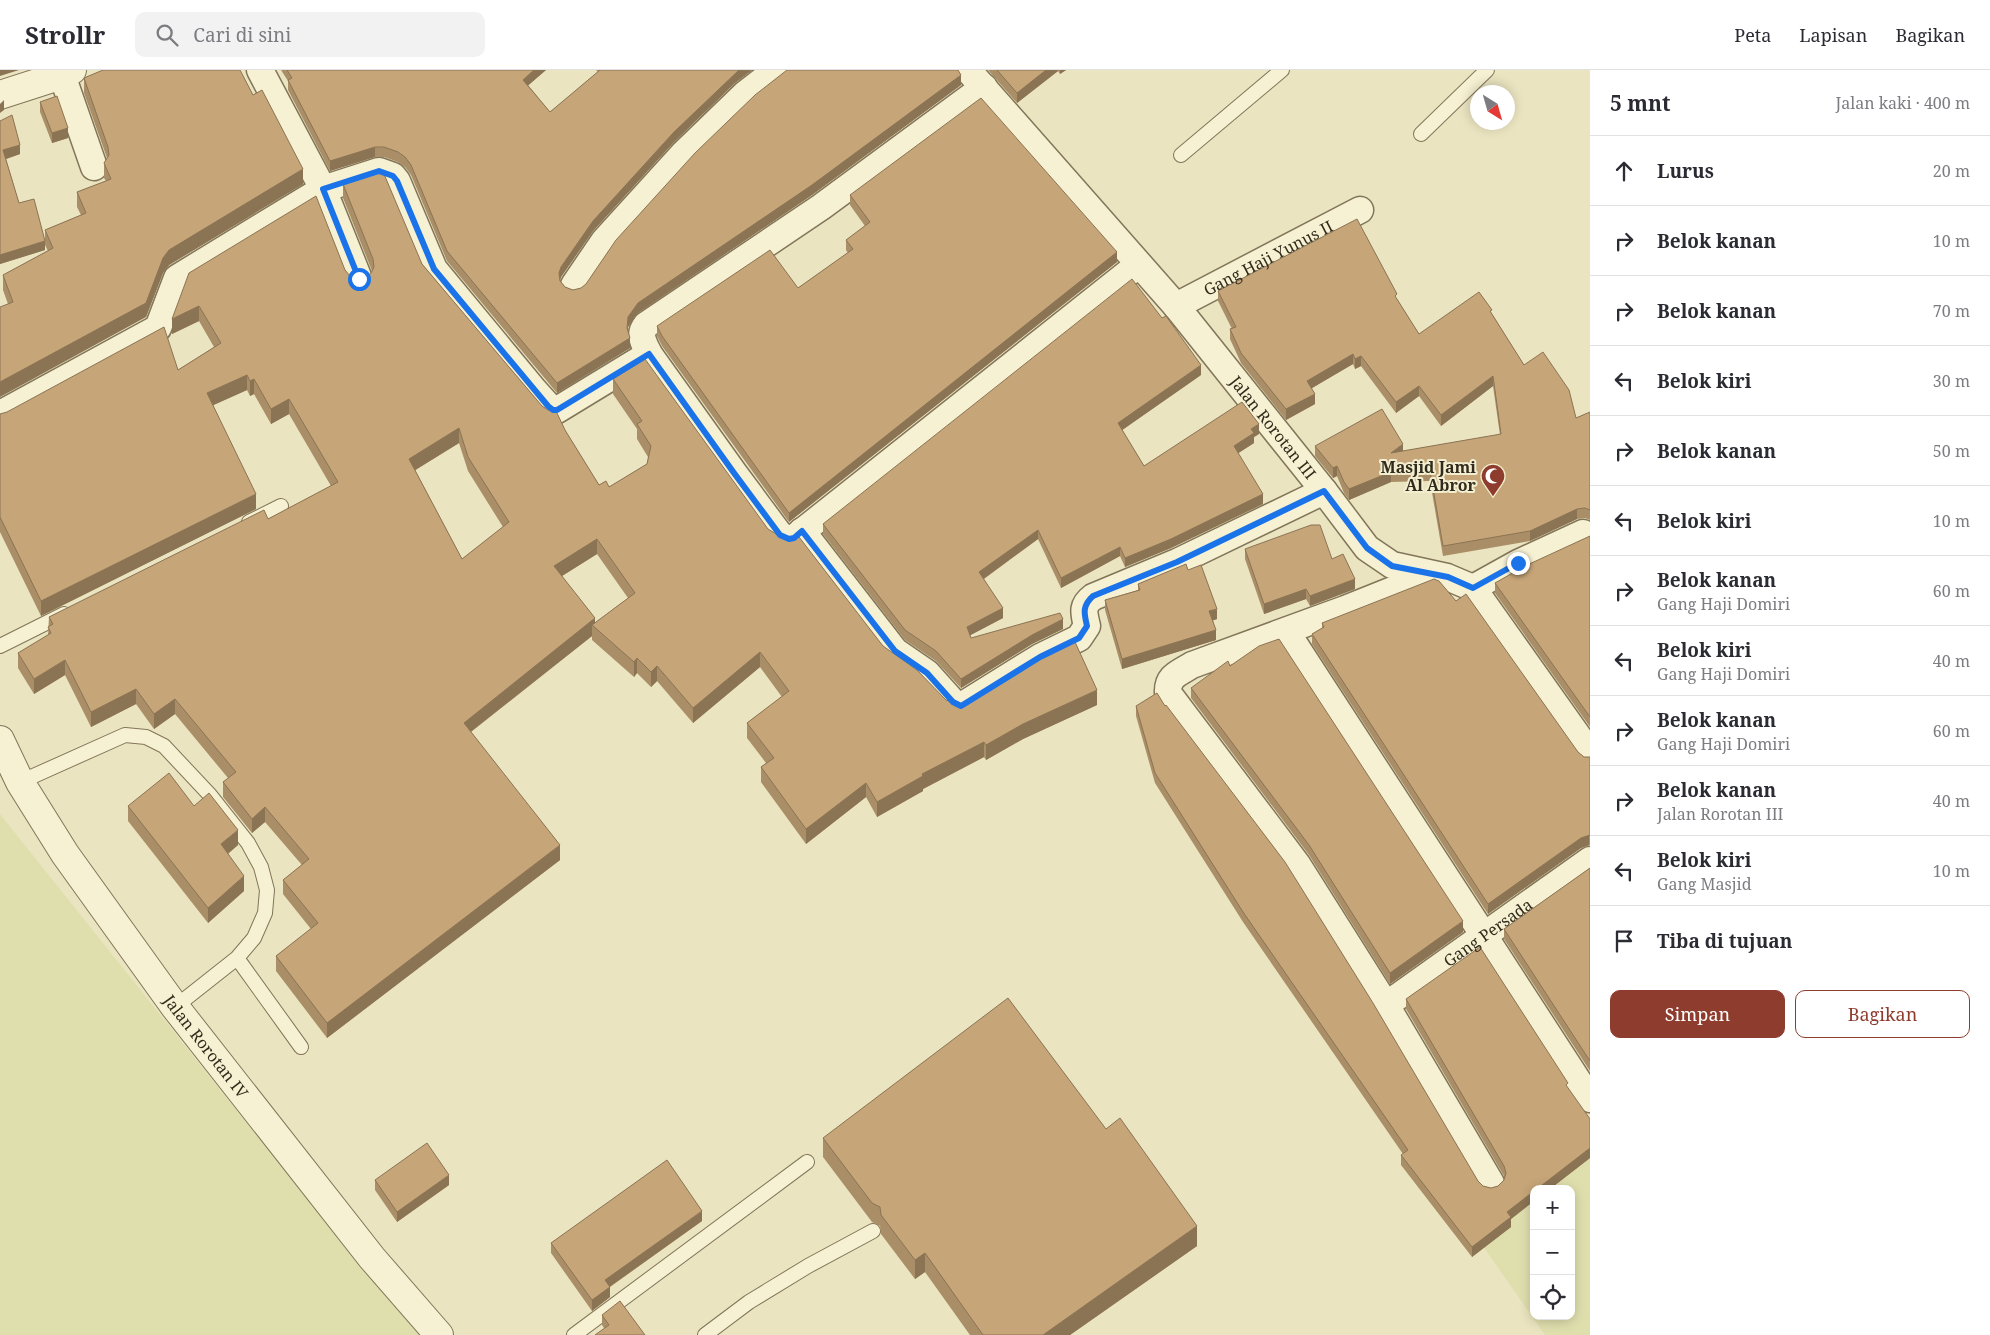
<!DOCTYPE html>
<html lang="id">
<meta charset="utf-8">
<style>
body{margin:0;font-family:"Noto Serif",serif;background:#f2f2f3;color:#2b2b33}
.controls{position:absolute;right:15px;bottom:15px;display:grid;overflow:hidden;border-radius:10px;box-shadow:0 2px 12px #0003}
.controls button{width:45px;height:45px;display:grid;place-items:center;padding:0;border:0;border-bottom:1px solid #e1e1e2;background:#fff;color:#2b2b33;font:25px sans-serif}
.compass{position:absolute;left:1470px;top:15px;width:45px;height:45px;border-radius:50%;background:#fff;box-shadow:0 2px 12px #0003;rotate:143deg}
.stop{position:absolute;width:15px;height:15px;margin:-11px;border:4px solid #1a73e8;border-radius:50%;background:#fff}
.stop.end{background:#1a73e8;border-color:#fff;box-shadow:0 1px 5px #0008}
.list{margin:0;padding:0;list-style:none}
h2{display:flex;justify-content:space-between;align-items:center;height:65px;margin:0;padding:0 20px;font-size:21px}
h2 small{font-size:16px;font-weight:400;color:#7c7c81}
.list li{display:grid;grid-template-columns:32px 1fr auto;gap:15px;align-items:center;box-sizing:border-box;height:70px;padding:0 20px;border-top:1px solid #e1e1e2}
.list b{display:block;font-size:19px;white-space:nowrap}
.list p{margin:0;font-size:16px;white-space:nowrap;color:#7c7c81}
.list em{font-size:16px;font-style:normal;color:#7c7c81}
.actions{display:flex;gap:10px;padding:15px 20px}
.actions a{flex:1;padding:11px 0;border:1px solid #8d3c2e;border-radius:10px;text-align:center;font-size:18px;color:#8d3c2e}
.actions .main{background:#8d3c2e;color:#fff}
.icon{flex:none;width:28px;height:28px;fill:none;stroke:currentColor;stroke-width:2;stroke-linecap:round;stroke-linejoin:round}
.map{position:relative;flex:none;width:1590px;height:1265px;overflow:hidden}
header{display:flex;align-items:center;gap:30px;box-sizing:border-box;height:70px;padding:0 25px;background:#fff;border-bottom:1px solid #e1e1e2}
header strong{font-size:24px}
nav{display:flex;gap:28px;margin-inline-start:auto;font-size:18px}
.search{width:350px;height:45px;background:#f2f2f3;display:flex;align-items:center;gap:12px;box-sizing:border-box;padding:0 18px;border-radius:10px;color:#7c7c81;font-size:19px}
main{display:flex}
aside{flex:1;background:#fff}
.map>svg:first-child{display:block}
.farmland{fill:#dfdfae}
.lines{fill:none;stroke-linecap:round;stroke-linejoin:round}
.service-casing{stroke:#827559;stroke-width:16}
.minor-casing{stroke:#827559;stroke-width:29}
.tertiary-casing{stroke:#827559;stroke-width:30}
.service{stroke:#f6f1d2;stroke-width:14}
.minor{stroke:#f6f1d2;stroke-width:26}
.tertiary{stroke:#f6f1d2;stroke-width:28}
.wall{fill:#aa8e67;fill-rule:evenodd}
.shaded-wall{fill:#8b7454}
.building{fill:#c6a578;stroke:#8b7454;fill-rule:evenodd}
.route{stroke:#1a73e8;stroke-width:6}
.labels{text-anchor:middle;stroke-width:4;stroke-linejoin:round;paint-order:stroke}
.street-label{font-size:16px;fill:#322b1d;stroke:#f2eecf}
.poi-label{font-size:16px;font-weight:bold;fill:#322b1d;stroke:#f2eecf;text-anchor:end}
</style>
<header>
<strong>Strollr</strong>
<div class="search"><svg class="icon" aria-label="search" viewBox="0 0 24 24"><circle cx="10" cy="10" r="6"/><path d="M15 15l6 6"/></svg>Cari di sini</div>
<nav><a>Peta</a><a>Lapisan</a><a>Bagikan</a></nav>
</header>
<main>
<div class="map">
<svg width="1590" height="1265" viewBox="0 0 1590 1265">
<rect width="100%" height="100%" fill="#eae4c0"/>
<!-- farmland -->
<path class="farmland" d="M0 744 293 1111 428 1265H0Z
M1590 1086V1265H1545L1480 1172 1534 1130V1246H1571V1119H1548Z"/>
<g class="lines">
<defs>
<path id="service" d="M1421 64 1487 0
M1181 85 1282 0
M249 452 281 436
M0 576 64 544
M20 712 125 665 146 667 164 676 210 725 248 773 261 797 267 820 265 843 254 868 237 888 175 937
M237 888 301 977
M574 1265 807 1092
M705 1265 749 1232 808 1196 873 1161"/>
<g id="minor">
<path d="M260 0 323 119 359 209"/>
<path id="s1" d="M968 0 1176 236 1324 421 1367 478 1392 495 1447 507 1473 518 1590 683"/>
<path d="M62 5 94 97"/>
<path d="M984 17 821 137 646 255C638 265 644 273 649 284L734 403 780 465 789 469 794 468 1138 195"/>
<path d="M574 215 604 171 684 83 745 24 776 0"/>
<path id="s2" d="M1176 236 1360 140"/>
<path d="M0 344 158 258 177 208 323 119 379 101 393 106 397 111 434 199 534 320 553 341 557 340 649 284"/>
<path d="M802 461 895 581 927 603 953 632 961 636 1040 587 1079 568 1087 556C1084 543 1081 536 1093 527L1177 492 1324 421"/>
<path d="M1430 505 1345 539 1192 595C1179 603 1167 606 1168 623L1297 794 1386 935 1491 1113"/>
<path d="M1473 518 1518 493 1583 463"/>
<path d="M1286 561 1590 1029"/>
<path id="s3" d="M1386 935 1590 790"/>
</g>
<g id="tertiary">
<path d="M0 25 62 5 72 0"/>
<path id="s4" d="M0 670 20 712 65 784 175 937 372 1188 439 1265"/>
</g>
</defs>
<!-- service casing -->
<use href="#service" class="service-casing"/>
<!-- minor casing -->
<use href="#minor" class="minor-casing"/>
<!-- tertiary casing -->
<use href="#tertiary" class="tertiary-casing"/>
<!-- service -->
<use href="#service" class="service"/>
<!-- minor -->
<use href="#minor" class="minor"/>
<!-- tertiary -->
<use href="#tertiary" class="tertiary"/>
</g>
<!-- wall -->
<path class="wall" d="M281 0H546L528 15 550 42 598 2 596 0H752L735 13 674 72 593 161 561 207 560 210 565 217 573 220 581 218 961 15 812 125 638 243 628 257 630 278 557 323 447 191 411 105 405 97 398 92 384 87H375L330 101 288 20V11Z
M988 0H1066L1060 4 1058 1 1017 33Z
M84 8 253 25 303 114 169 195 163 203 146 247 8 234 3 220V205L48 181 45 175V180L0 194V51L20 84 6 89 19 133 45 171V160L81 145 77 137V122L106 111 104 108V93L107 88 84 23Z
M40 32 68 68 52 73 40 42Z
M343 114 422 194 542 336 565 360 599 415 609 417 647 394 648 387 637 369V359L613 324V309L768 459 883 576 946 630 961 636 1097 635 1023 669 986 690 984 687 923 719V721L877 747 866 727 806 774 761 712V697L766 693 747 668V653L782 627 760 597 693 653 657 611 651 617 637 603 634 607 592 570V566L471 662 560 790 327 968 276 901V886L311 859 283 824V810L302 795 265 752 252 763 223 727V712L228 708 175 644 154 659 136 634 91 657 65 605 34 624 18 598V583L48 565 49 547 268 449 331 416 289 344 271 354 254 324 250 326 247 320 213 335 256 439 41 546 0 462V344L178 300 214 277 199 251 172 264 189 203 345 200 350 206 356 209 365 208 371 203 372 201 343 128ZM459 373 468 401 503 457 462 489 415 400ZM597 484 628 528 595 553 562 506Z
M850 125 1117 192 789 452 662 276 657 266V256L798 218 848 183 846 180V170L865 156 850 135Z
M1218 221 1397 229 1419 264 1492 244 1524 295 1576 348 1590 342V450L1585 448 1577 449 1530 471 1443 486 1430 411 1391 412 1349 430 1344 423 1337 406 1333 408 1315 386V376L1403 381 1500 365 1493 316 1441 356 1419 326 1396 343 1361 296 1355 299 1353 294 1312 318 1315 334 1286 350 1241 293 1230 269V259H1232L1218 231Z
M1201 305 1122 360 1144 396 1259 364 1254 367V373L1238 383 1263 434 1171 478 1125 497 1120 486 1061 518 1038 469 984 509 1003 548 970 565 971 568 1063 559 1032 574 961 618 936 591 905 570 823 464V454Z
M1590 466V657L1495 523V513Z
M1245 479 1332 489 1355 519 1310 536 1306 529 1264 544 1245 489Z
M1188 500 1217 549 1213 550 1216 570 1122 599 1105 540V530L1138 520V514Z
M1322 553 1578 682 1584 687H1590V775L1581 778 1488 844 1312 574V564L1322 558Z
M1230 596 1463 862 1390 914 1309 785 1191 628V618Z
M1136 636H1165L1478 1111 1483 1116 1491 1118 1498 1116 1504 1110V1106L1406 939V929L1568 1019 1590 1088 1550 1119H1534V1131L1511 1149V1157L1472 1187 1401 1095V1085L1403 1084 1243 852 1155 713 1136 646Z
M128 736H194L238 775 228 784 244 821 208 853 128 751Z
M1590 798V1001L1504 869V859Z
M1106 1059 1197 1176 1070 1265H970L925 1202 915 1209 881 1164 880 1156 872 1152 823 1087V1068Z
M375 1110 449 1115 397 1152 375 1120Z
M702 1151 610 1217V1227L592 1241 551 1183V1173Z
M602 1245 645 1265 604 1258 602 1255Z"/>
<!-- shaded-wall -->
<path class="shaded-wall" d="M0 0H19L0 6Z
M534 0H546L523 20V10Z
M739 0H752L735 13 674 72 593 161 561 207 559 213V203L561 197 593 151 674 62Z
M1046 0H1058V1L1017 33V23Z
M1060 0H1066L1060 4Z
M961 5V15L812 125 638 243 628 257 627 268 628 247 638 233Z
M4 30V40L0 43V34Z
M68 58V68L52 73V63Z
M20 75V84L3 90V80Z
M375 77V87L330 101V91Z
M303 99V114L169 195 163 203 146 247 0 327V312L163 188 169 180Z
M45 171V180L0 194V185Z
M1117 182V192L789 452V443Z
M199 236V251L172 264V249Z
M630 268V278L557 323V313Z
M1353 284V294L1307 321V311Z
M1361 286V296L1355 299V289Z
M1201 295V305L1118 363V353Z
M247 305V320L207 338V323Z
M1493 306V316L1441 356V345Z
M254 309V324L250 326V311Z
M1419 316V326L1396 343V332Z
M1315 324V334L1286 350V339Z
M289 329V344L271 354V339Z
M1259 354V364L1254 367V373L1234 386V376L1251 359Z
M459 358V373L409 404V389Z
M1403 374V384L1391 383Z
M1337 396V406L1333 408V398Z
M1391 402V412L1349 430V419Z
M256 424V439L41 546V531Z
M1263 424V434L1171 478 1125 497V488Z
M1577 439V449L1530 471V461Z
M1038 460V469L979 512V502Z
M597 469V484L554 511V496Z
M1120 477V486L1061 518V508Z
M1355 509V519L1310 536V526Z
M1306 519V529L1264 544V534Z
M1003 538V548L967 567V557Z
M1217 539V549L1209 552V541Z
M595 548V558L592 555V566L464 667V653Z
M1063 549V559L1032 574 961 618V609L1032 565Z
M1216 560V570L1122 599V589Z
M760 582V597L693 653V638Z
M637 588V603L634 607V592Z
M65 590V605L34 624V609Z
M657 596V611L651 617V602Z
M136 619V634L91 657V642Z
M1097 620V635L1023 669 986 690V675L1023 654Z
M175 629V644L154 659V644Z
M984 672V687L923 719V721L877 747V732L922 704Z
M866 713V727L806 774V759Z
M265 737V752L252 763V749Z
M238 760V775L221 789V774Z
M1589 765V775L1581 778 1488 844V834L1581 768Z
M560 775V790L327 968V953Z
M244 806V821L208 853V838Z
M1463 851V862L1390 914V903Z
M1590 1078V1088L1550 1119H1537Z
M449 1105V1115L397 1152V1142Z
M1534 1121V1131L1511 1149V1157L1472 1187V1177L1507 1142Z
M702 1141V1151L605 1220V1210Z
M1197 1156V1176L1070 1265H1043Z
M925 1183V1202L915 1209V1190Z
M610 1217V1227L592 1241V1230Z"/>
<!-- building -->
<path class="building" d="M103 0H240L253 25 262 20 303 99 169 180 163 188 146 233 0 312V237L13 232 3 205 53 178 45 160 86 143 77 122 111 109 104 93 109 85 108 77 84 8Z
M287 0H534L523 10 550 42 600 0H739L674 62 593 151 561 197 559 203 560 211 565 217 573 220 581 218 586 214 616 170 695 83 755 25 787 0H958L961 5 812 115 638 233 628 247 627 258 630 268 557 313 447 181 411 95 405 87 398 82 384 77H375L330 91 288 10 292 8Z
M997 0H1046L1017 23Z
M57 26 68 58 52 63 40 32Z
M981 28 1117 182 789 443 662 266 657 256 770 180 798 218 853 179 846 170 870 152 850 125Z
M12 45 20 75 3 80 19 133 34 129 45 171 0 185V51Z
M379 102 384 104 422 194 542 336 548 340 556 341 565 360 599 415 606 411 609 417 647 394 651 376 637 354 642 351 613 309 645 289 768 459 783 468 792 469 799 467 883 576 917 600 946 630 961 636 968 634 1047 585 1075 572 1097 620 1023 654 986 675 984 672 922 704 923 706 877 732 866 713 806 759 761 697 774 688 747 653 789 621 760 582 693 638 657 596 651 602 637 588 634 592 592 555 635 523 597 469 554 496 595 548 464 653 560 775 327 953 276 886 318 853 283 810 309 789 265 737 252 749 223 712 236 702 175 629 154 644 136 619 91 642 65 590 34 609 18 583 51 563 48 557 53 554 49 547 264 440 268 449 338 412 289 329 271 339 254 309 250 311 247 305 207 323 256 424 41 531 0 447V344L7 342 164 257 178 300 221 273 199 236 172 249 189 203 316 126 345 200 350 206 356 209 365 208 371 203 374 197 373 189 343 114ZM459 358 468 387 509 452 462 489 409 389Z
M1357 149 1397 224 1395 226 1419 264 1479 222 1492 240 1490 241 1524 295 1543 282 1569 320 1576 348 1590 342V440L1585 438 1577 439 1530 461 1443 476 1430 401 1391 402 1349 419 1344 412 1337 396 1333 398 1315 376 1382 339 1403 374 1391 383 1501 364 1493 306 1441 345 1419 316 1396 332 1361 286 1355 289 1353 284 1307 311 1315 324 1286 339 1241 283 1230 259 1236 257 1218 221Z
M1132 209 1162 248 1166 246 1201 295 1118 353 1144 396 1242 332 1259 354 1251 359 1254 363 1234 376 1263 424 1171 469 1125 488 1120 477 1061 508 1038 460 979 502 1003 538 967 557 971 568 1060 543 1063 549 1032 565 961 609 936 581 905 560 823 454Z
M1311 455H1320L1332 489 1343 484 1355 509 1310 526 1306 519 1264 534 1245 479Z
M1590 466V647L1495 513 1525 496Z
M1186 494 1188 500 1201 495 1217 539 1209 541 1216 560 1122 589 1105 530 1140 520 1138 514Z
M1434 509 1439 511 1456 531 1466 524 1578 682 1584 687H1590V765L1581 768 1488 834 1312 564 1324 557 1322 553Z
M1279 569 1463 851 1390 903 1309 775 1191 618 1228 591 1230 596 1259 576Z
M1157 623 1165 636 1166 635 1285 792 1373 933 1478 1111 1483 1116 1491 1118 1498 1116 1504 1110 1506 1103 1504 1096 1406 929 1480 877 1568 1013 1566 1015 1590 1049V1078L1537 1119H1534V1121L1507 1142 1511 1147 1472 1177 1401 1085 1408 1080 1243 842 1155 703 1136 636Z
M169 703 194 736 209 723 238 760 221 774 244 806 208 838 128 736Z
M1590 798V991L1504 859Z
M1008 928 1106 1059 1120 1048 1197 1156 1043 1265H983L925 1183 915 1190 881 1145 880 1137 872 1133 823 1068Z
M427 1073 449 1105 397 1142 375 1110Z
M667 1090 702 1141 605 1210 610 1217 592 1230 551 1173Z
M620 1231 645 1265H595L609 1255 602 1245Z"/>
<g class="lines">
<!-- route -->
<path class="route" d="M359 209 323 119 379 101 393 106 397 111 434 199 548 336 553 340H557L649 284 734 403 780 465 789 469 794 468 802 461 895 581 927 603 953 632 961 636 1040 587 1079 568 1087 556C1084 543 1082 536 1093 526L1177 492 1324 421 1367 478 1392 496 1448 507 1473 518 1518 493"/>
</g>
<!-- icons -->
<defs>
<symbol id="mosque-pin" viewBox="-11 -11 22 30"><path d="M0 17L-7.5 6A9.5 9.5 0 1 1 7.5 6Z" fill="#8d3c2e" stroke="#f2eecf"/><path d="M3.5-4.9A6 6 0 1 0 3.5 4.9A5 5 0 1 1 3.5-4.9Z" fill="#fff"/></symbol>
</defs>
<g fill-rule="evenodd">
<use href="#mosque-pin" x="1479" y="392" width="28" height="38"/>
</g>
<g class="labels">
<!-- street labels -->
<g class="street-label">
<text dy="6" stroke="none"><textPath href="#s2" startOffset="104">Gang Haji Yunus II</textPath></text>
<text dy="6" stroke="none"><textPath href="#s1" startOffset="470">Jalan Rorotan III</textPath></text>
<text dy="6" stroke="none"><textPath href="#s3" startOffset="125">Gang Persada</textPath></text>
<text dy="6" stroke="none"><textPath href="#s4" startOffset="370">Jalan Rorotan IV</textPath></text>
</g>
<!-- poi labels -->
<g class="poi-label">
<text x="1476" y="403">Masjid Jami<tspan x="1476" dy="18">Al Abror</tspan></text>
</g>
</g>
</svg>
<div class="controls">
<button>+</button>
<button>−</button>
<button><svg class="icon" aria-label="locate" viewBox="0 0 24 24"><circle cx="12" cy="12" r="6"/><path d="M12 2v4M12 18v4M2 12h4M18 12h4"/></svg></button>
</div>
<svg class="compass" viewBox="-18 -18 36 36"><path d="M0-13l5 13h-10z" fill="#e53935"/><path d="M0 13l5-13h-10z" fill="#7c7c81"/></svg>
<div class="stop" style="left:359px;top:209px"></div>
<div class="stop end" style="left:1518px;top:493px"></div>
</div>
<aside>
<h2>5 mnt<small>Jalan kaki · 400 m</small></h2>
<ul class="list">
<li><svg class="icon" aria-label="ahead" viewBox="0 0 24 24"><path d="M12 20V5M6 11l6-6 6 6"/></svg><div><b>Lurus</b></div><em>20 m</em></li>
<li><svg class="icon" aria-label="right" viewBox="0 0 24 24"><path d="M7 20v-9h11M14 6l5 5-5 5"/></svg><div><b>Belok kanan</b></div><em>10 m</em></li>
<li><svg class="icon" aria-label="right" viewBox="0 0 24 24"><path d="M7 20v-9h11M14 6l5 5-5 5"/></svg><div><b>Belok kanan</b></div><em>70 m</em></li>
<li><svg class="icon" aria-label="left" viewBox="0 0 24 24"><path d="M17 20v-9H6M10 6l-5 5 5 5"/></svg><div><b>Belok kiri</b></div><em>30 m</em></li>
<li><svg class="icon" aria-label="right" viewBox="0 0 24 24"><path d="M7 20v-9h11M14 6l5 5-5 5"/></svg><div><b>Belok kanan</b></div><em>50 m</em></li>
<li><svg class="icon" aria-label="left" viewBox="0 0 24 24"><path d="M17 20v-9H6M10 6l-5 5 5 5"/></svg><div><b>Belok kiri</b></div><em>10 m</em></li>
<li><svg class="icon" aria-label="right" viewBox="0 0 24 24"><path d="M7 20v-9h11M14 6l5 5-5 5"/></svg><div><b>Belok kanan</b><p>Gang Haji Domiri</p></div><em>60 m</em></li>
<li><svg class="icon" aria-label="left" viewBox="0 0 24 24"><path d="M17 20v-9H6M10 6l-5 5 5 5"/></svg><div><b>Belok kiri</b><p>Gang Haji Domiri</p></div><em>40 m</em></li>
<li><svg class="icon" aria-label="right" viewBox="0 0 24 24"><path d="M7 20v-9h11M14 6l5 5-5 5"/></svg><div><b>Belok kanan</b><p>Gang Haji Domiri</p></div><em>60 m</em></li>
<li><svg class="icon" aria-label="right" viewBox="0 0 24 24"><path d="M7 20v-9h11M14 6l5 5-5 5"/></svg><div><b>Belok kanan</b><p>Jalan Rorotan III</p></div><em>40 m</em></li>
<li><svg class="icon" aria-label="left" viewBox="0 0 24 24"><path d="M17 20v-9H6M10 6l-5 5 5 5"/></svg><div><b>Belok kiri</b><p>Gang Masjid</p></div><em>10 m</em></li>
<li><svg class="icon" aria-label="arrive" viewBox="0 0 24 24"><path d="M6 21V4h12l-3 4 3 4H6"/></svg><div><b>Tiba di tujuan</b></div></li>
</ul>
<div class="actions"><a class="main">Simpan</a><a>Bagikan</a></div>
</aside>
</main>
